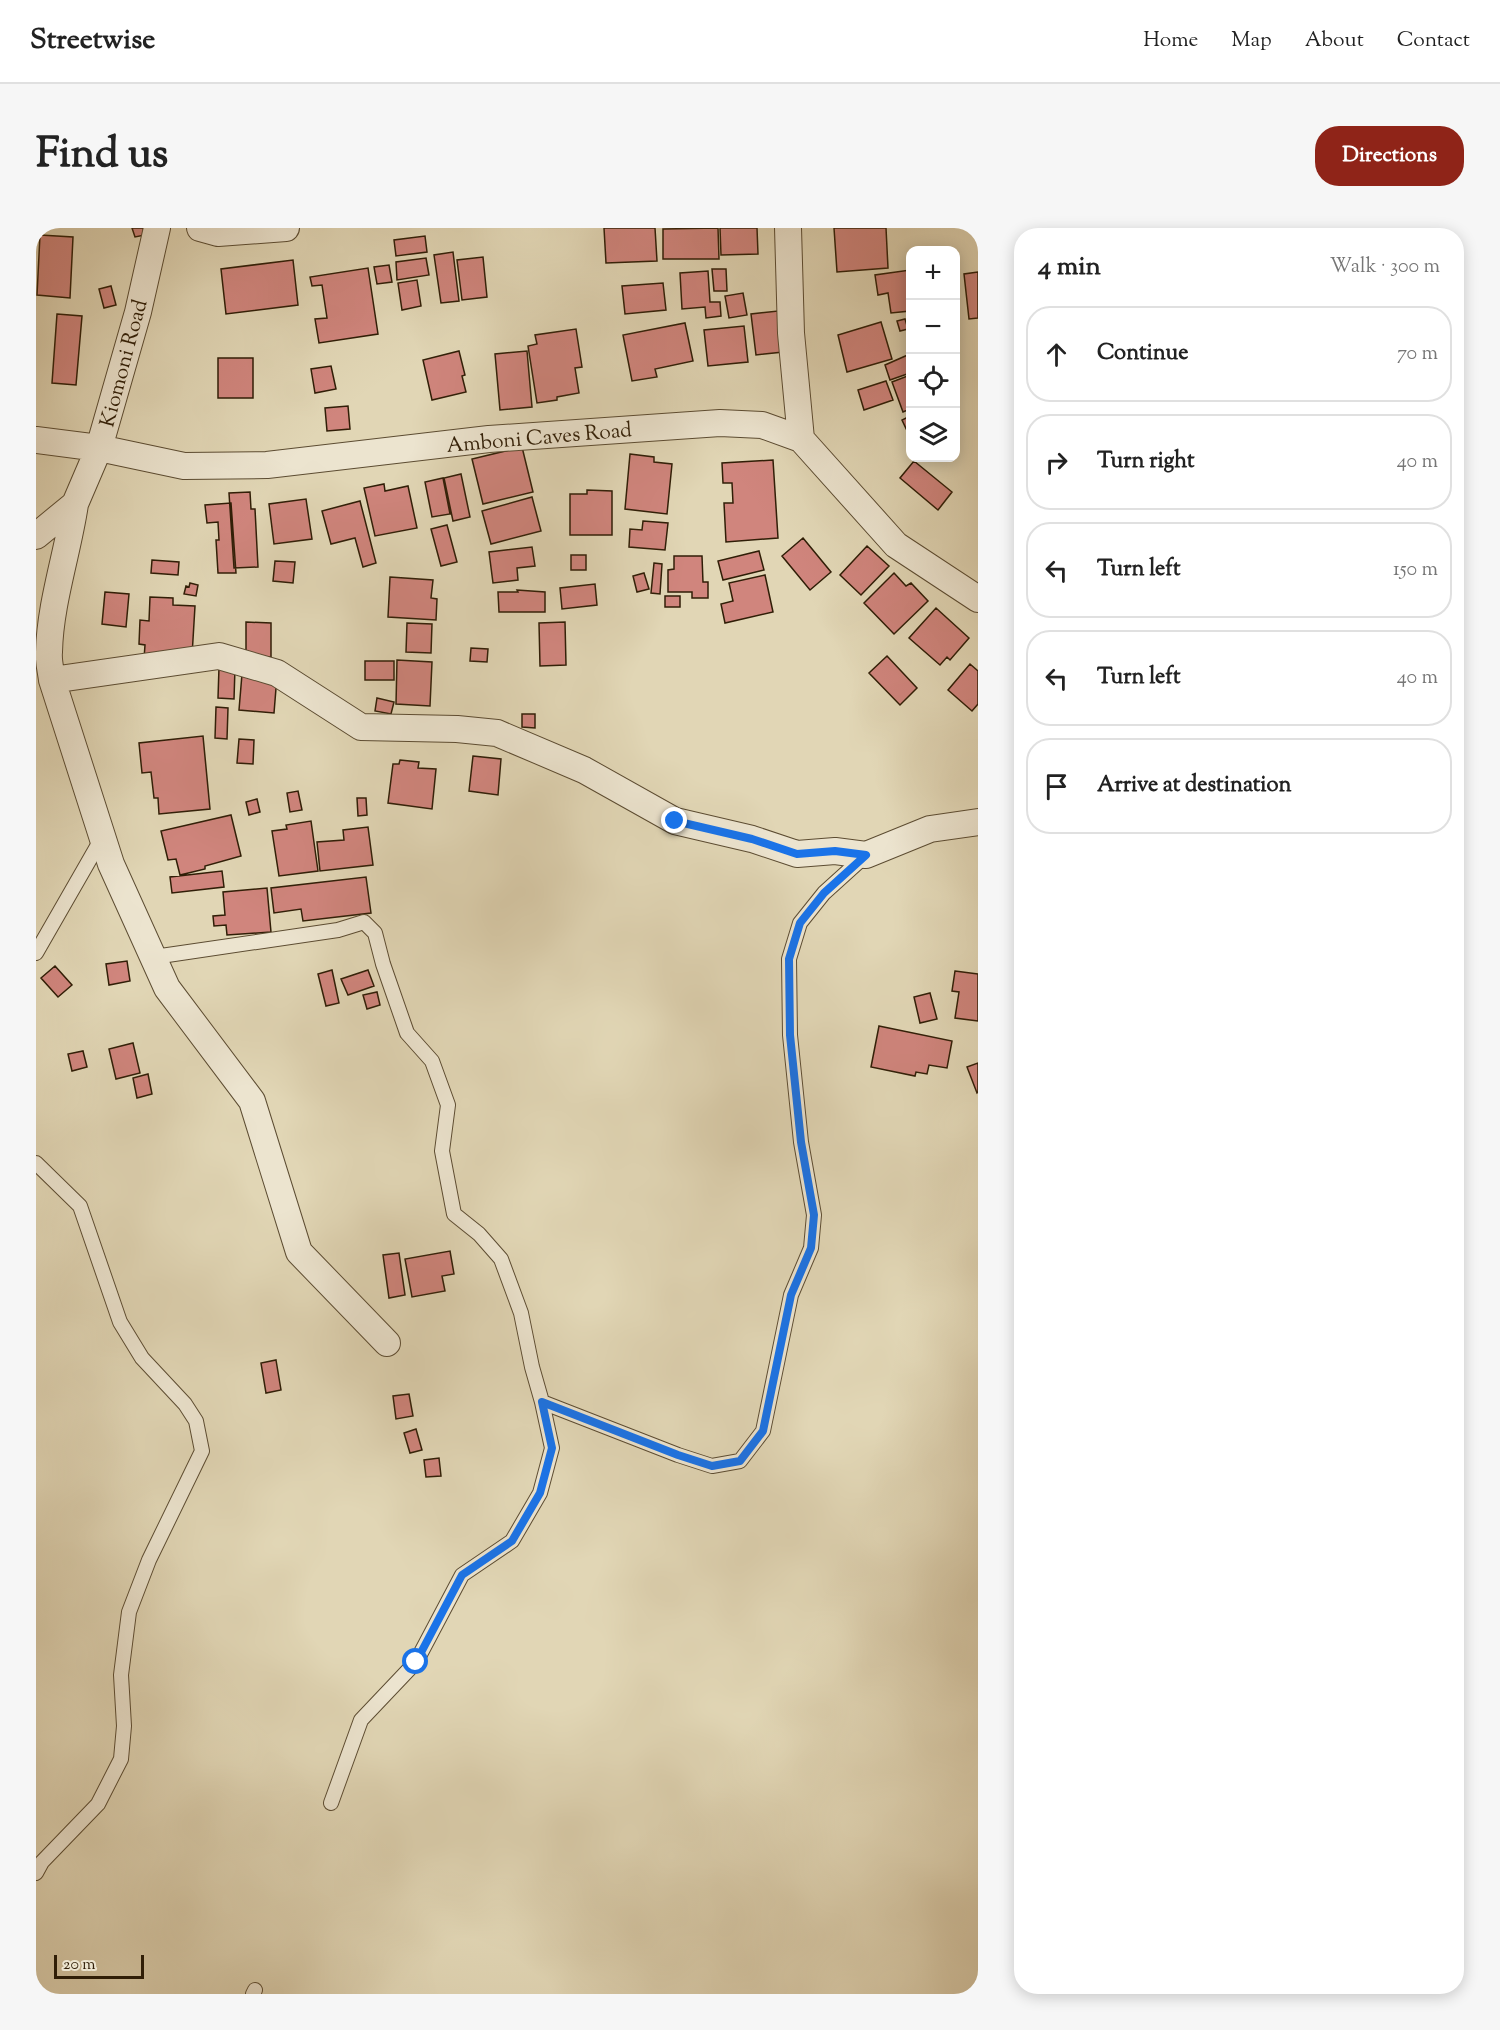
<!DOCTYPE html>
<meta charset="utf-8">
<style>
body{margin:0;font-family:"Sorts Mill Goudy",serif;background:#f6f6f6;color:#222}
.controls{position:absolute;right:18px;top:18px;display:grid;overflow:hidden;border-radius:12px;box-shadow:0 3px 15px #0003}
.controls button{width:54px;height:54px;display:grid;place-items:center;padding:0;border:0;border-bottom:2px solid #e0e0e0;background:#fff;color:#222;font:30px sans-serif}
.scale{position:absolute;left:18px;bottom:15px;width:90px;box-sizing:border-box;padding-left:6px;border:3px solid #301e07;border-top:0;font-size:16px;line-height:21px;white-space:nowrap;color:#301e07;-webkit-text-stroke:4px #ece4cf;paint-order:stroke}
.stop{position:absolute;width:18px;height:18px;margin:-14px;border:4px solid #1a73e8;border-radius:50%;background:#fff}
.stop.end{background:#1a73e8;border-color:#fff;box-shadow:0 2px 6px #0008}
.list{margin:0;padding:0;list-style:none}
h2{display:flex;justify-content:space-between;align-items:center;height:78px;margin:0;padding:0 24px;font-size:26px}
h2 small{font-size:20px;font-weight:400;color:#767676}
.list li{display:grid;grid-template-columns:39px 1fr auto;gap:18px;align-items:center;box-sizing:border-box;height:96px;margin:0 12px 12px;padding:0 12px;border:2px solid #e0e0e0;border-radius:24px}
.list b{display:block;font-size:22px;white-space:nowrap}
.list em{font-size:20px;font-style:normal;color:#767676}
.icon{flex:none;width:33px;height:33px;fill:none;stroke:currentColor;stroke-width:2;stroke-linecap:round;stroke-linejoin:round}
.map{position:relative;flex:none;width:942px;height:1766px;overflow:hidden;border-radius:24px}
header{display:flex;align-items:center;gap:36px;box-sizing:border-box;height:84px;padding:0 30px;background:#fff;border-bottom:2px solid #e0e0e0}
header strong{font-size:28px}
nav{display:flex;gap:33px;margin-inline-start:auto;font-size:21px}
.intro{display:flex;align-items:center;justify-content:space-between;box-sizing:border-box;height:144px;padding:0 36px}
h1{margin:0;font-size:42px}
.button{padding:15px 27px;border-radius:24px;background:#8f2418;color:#fff;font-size:21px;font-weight:700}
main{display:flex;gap:36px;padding:0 36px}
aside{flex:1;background:#fff;border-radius:24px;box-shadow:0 3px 15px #0003}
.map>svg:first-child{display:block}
.building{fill:#d0857d;stroke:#301e07;stroke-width:1.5}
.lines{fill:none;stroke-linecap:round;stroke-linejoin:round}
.service-casing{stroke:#5c4c32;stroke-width:16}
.minor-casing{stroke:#5c4c32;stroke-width:28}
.service{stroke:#ece4cf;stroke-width:14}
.minor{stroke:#ece4cf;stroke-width:26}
.route{stroke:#1a73e8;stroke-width:8}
.labels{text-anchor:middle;stroke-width:5;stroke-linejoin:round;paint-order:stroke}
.street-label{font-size:21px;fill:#301e07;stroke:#ece4cf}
</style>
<header>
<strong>Streetwise</strong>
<nav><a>Home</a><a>Map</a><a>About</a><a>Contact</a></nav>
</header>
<div class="intro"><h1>Find us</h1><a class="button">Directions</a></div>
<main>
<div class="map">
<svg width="942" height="1766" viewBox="0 0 942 1766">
<rect width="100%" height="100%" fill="#e1d6b5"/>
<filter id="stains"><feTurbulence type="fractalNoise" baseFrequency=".00333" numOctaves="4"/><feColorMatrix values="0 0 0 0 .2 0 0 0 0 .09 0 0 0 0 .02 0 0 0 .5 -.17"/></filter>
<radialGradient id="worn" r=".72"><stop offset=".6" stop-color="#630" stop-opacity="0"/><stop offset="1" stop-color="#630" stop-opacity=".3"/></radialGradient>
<!-- building -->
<path class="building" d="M96 0H107L109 7 99 9Z
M568 0H619L621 33 570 35Z
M682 0 683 31H627V1Z
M684 0H721L722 26 685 27Z
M798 0H850L852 40 801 44Z
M4 7 37 9 34 70 1 67Z
M389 8 391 24 360 28 358 12Z
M417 24 423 73 405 75 398 27Z
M447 29 451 69 426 72 421 32Z
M390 30 393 47 361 52 360 34Z
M257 32 262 77 190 86 185 41Z
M353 37 356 54 341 56 338 39Z
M332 40 342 106 283 115 279 91 291 90 286 57 276 58 274 49Z
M676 41H690L691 63H678Z
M874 42V83L855 85 852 65 842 67 839 47Z
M672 43 674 74H684L685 88 670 90 669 79 646 81 644 45Z
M942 44V90L933 91 928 46Z
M381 52 385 78 366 82 362 55Z
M627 55 630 82 589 86 586 58Z
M75 58 80 77 68 80 63 61Z
M707 65 711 87 693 90 689 68Z
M742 83 747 124 720 127 715 86Z
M21 86 46 88 40 157 16 155Z
M869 91 872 101 864 103 861 93Z
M845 94 856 131 811 144 802 107Z
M649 95 657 133 619 141 621 149 596 153 587 107Z
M708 98 712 134 672 138 668 102Z
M540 101 546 139 539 140 543 165 521 169V172L501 175 492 118 501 116 499 107Z
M423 123 429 147 426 148 430 164 396 172 387 132Z
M491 123 496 179 464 182 459 126Z
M874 126V145L854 152 849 137Z
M182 130H217V170H182Z
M295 138 300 161 279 165 275 141Z
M874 147V181L867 184 856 154Z
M850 153 857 172 828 182 822 162Z
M312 178 314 201 291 203 289 180Z
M874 188V209L866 192Z
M486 219 497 264 447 276 436 231Z
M594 226 618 229V234L636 236 631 286 589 281Z
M737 232 742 310 690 314 688 275H697L696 255H687L686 235Z
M878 233 916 264 902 282 864 250Z
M425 246 434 289 417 293 408 250Z
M407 250 414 286 396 289 389 254Z
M348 256 349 263 372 258 381 300 339 308 328 260Z
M551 262 576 263V307H534V266H551Z
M214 264 215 281H219L222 339 198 340 193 265Z
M496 269 505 303 455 316 446 283Z
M270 271 276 311 238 316 233 276Z
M324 273 340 335 327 339 319 310 295 316 286 283Z
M195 275 200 345H182L180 312H183L182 294 171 295 169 277Z
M607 293 632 295 629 322 593 319 594 301 606 302Z
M411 297 421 334 405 338 395 301Z
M767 310 795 344 774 362 746 328Z
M831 318 853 338 825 367 804 347Z
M496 319 499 338 481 340 482 352 457 355 453 324Z
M723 323 728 342 687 352 682 333Z
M535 327H550V342H535Z
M638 328H666L667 354H672V370H656V364H632V342L638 341Z
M116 332 143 334 142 347 115 345Z
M239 333 259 334 257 355 237 353Z
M618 335 626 336 624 366 615 365Z
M608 345 613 361 601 364 597 348Z
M858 345 870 358 875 355 892 373 858 406 828 375Z
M729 347 737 384 689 395 685 376 697 373 693 355Z
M354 349 397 352 395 370 401 371 400 392 352 389Z
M154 355 162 357 160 368 148 366 150 358 153 359Z
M559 356 561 377 526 381 524 360Z
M481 362 509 364V384H463L462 364H482Z
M69 364 93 366 90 399 66 396Z
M629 368H644V379H629Z
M114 369 137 370V377L159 378 156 428 108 431 109 417 103 416 104 392 113 393Z
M900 380 933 410 914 432 911 429 904 437 873 410Z
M210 394 235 395V429H210Z
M529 394 530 437 504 438 503 395Z
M371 395 396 396 395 425 370 424Z
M435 420 452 421 451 434 434 433Z
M851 428 881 460 864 477 833 445Z
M361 432 396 434 394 478 360 476Z
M329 433H358V452H329Z
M934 436 942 443V476L936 483 912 462Z
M183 439 199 440 198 471 182 470Z
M206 446 241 448 238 485 203 482Z
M341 470 358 474 355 486 339 483Z
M180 479 192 480 191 511 179 510Z
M486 486H499V500L486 499Z
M167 508 174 581 123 586 122 570H118L115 544 106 545 103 515Z
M203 511 218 512 217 536 201 535Z
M437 528 465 531 462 567 433 563Z
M364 532 383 534 382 540 400 541 396 581 352 575 357 536H363Z
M262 563 266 582 254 584 251 565Z
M321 570H330L331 587 322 588Z
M221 571 224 584 213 587 210 574Z
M195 587 205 628 169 638V641L144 647 140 631 132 632 125 603Z
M275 593 282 643 243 648 236 603 251 601 250 597Z
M332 599 337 637 284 643 281 614 308 612 307 602Z
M186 643 188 659 136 665 134 649Z
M330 649 335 685 267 693 265 681 238 685 235 660Z
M231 660 235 704 191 707 190 697 178 698 177 688 189 687 187 664Z
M91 733 94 753 73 757 70 736Z
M19 738 36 757 22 769 5 750Z
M296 742 303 775 290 778 282 746Z
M332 742 338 758 312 767 305 751Z
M919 743 942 746V793L919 790 923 764 916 763Z
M341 764 344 777 331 781 327 767Z
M894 765 901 791 884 795 878 769Z
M843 798 916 813 911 840 893 837 891 846 880 844 879 848 835 839Z
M97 815 104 845 80 851 73 821Z
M47 823 51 839 36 843 32 826Z
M942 835V864L941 865 931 839Z
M112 846 116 866 101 870 97 850Z
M414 1023 418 1046 406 1048 409 1063 376 1069 369 1031Z
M363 1025 369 1067 353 1070 347 1027Z
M240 1132 245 1162 230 1165 225 1135Z
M373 1166 377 1188 360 1191 357 1168Z
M380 1201 386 1222 374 1225 368 1205Z
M403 1230 405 1248 390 1249 388 1232Z"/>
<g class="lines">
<defs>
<path id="service" d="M0 725 66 610
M118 729 302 702 328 694 339 705 347 736 371 805 396 833 412 877 406 923 418 986 443 1006 465 1031 485 1085 496 1139 506 1174 516 1220 504 1265 476 1313 426 1347 380 1434 325 1492 295 1575
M0 935 44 978 84 1094 106 1130 149 1176 160 1193 166 1223 113 1332 93 1384 85 1447 88 1498 85 1531 62 1576 6 1634 0 1645
M506 1174 642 1227 676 1238 704 1233 727 1203 755 1067 775 1020 778 987 765 914 754 807 753 731 764 695 788 665 830 627
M217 1766 219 1762"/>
<path id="minor" d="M164 0 182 5 250 0
M752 0 755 105 765 211
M0 212 63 220 148 238 231 237 453 211 684 195 726 197 765 211 860 317 942 371
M39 276C32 324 14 375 13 424 12 433 15 443 16 452L75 636 131 760 216 873 263 1024 351 1115
M0 308 39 276 63 220 102 84 121 0
M16 452 183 428 241 445 325 499 421 501 461 505 548 542 639 593 716 611 761 626 799 623 830 627 894 601 942 594"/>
</defs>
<!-- service casing -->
<use href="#service" class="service-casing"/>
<!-- minor casing -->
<use href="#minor" class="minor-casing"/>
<!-- service -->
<use href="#service" class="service"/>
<!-- minor -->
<use href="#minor" class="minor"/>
</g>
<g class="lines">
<!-- route -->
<path class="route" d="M380 1434 426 1347 476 1313 504 1265 516 1220 506 1174 642 1227 676 1238 704 1233 727 1203 755 1067 775 1020 778 987 765 914 754 807 753 731 764 695 788 665 830 627 799 623 761 626 716 611 639 593"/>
</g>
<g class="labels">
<!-- street labels -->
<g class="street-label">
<text transform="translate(87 135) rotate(-75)" y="7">Kiomoni Road</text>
<text transform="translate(503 209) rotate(-5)" y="7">Amboni Caves Road</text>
</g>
</g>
<rect width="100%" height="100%" filter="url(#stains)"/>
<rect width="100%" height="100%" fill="url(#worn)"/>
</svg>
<div class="controls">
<button>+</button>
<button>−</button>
<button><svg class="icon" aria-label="locate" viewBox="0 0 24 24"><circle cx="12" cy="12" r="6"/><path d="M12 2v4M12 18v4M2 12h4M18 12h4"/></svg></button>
<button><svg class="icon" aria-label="layers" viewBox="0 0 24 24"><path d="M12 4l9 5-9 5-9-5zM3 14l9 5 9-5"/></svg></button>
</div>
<div class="scale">20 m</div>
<div class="stop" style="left:380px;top:1434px"></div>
<div class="stop end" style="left:639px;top:593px"></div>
</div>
<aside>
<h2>4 min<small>Walk · 300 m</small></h2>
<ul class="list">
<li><svg class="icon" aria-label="ahead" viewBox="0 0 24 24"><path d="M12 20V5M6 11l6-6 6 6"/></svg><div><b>Continue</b></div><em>70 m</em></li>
<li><svg class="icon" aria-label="right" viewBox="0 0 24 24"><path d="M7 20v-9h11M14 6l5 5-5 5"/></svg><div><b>Turn right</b></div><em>40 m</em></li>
<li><svg class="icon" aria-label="left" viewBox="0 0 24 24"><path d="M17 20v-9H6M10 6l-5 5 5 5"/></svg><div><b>Turn left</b></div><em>150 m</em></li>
<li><svg class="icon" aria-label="left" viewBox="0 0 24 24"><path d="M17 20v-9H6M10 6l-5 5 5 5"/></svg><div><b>Turn left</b></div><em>40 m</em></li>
<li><svg class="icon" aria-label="arrive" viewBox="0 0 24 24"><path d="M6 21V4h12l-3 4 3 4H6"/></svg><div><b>Arrive at destination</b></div></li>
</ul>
</aside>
</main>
